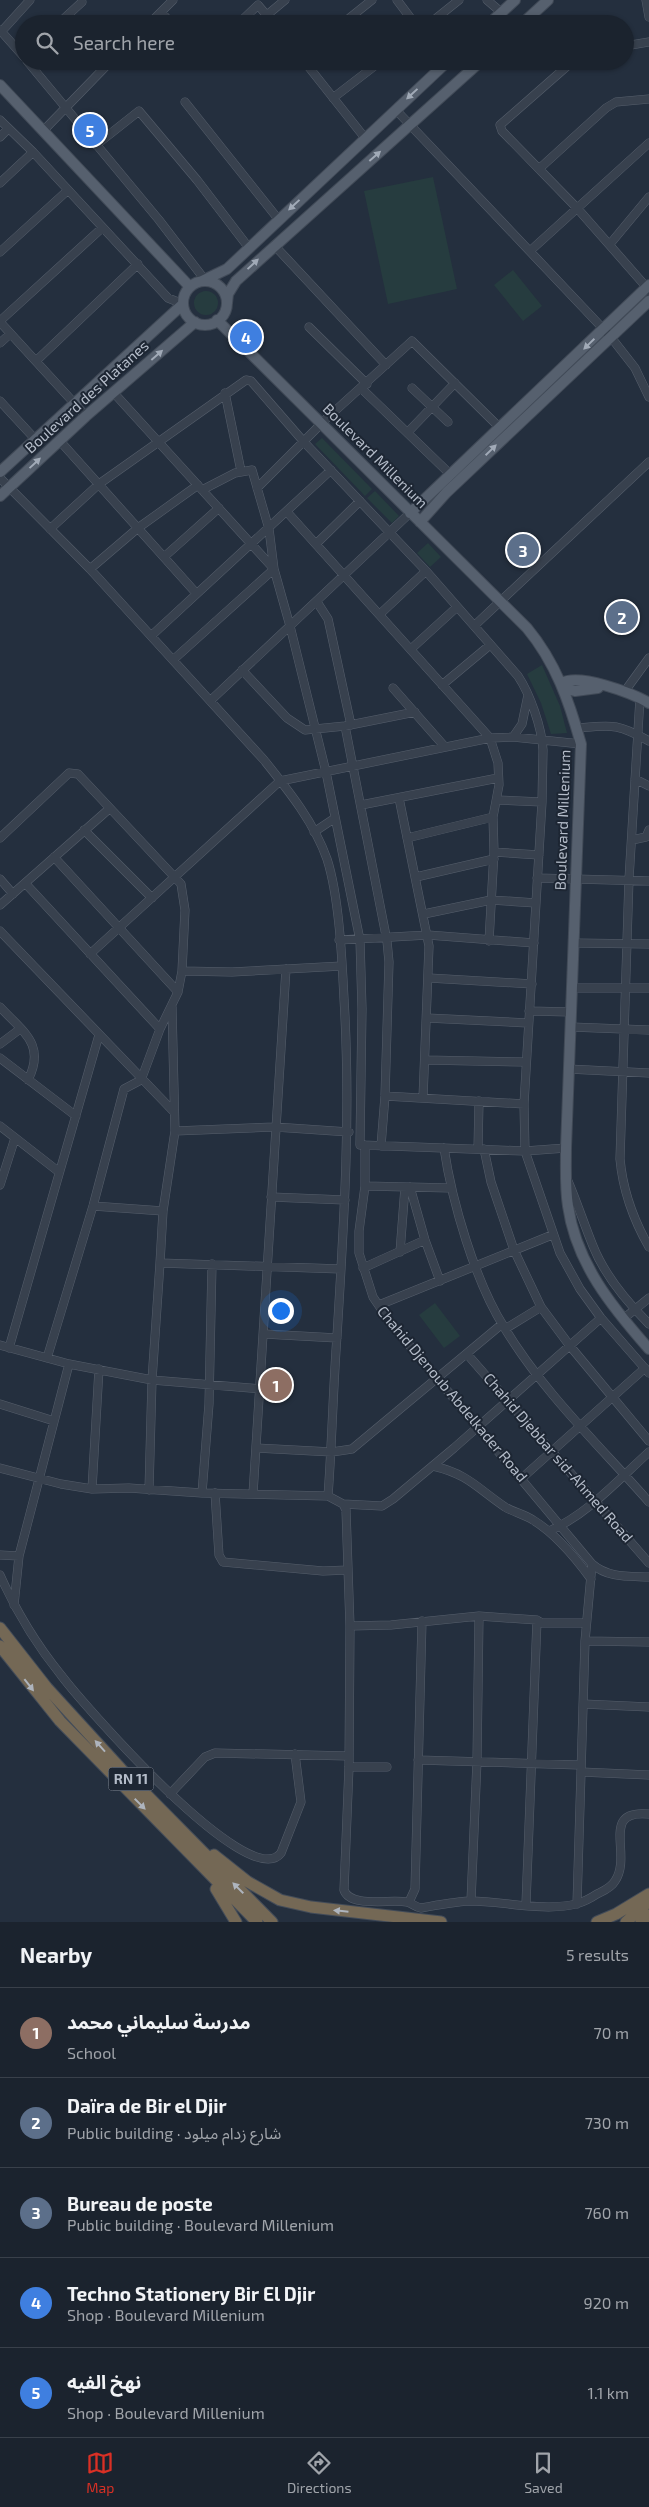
<!DOCTYPE html>
<meta charset="utf-8">
<style>
body{margin:0;font-family:"Exo 2","Noto Sans Arabic",sans-serif;background:#242b36;color:#f1f3f6}
.you{position:absolute;left:280px;top:1310px;width:18px;height:18px;margin:-12px;border:4px solid #fff;border-radius:50%;background:#1a73e8;box-shadow:0 0 0 8px #1a73e833}
.badge{display:grid;place-items:center;width:32px;height:32px;border-radius:50%;background:#d93025;color:#fff;font-size:16px;font-weight:700}
.pin{position:absolute;translate:-50% -50%;border:2px solid #fff;box-shadow:0 1px 5px #0006}
.list{margin:0;padding:0;list-style:none}
h2{display:flex;justify-content:space-between;align-items:center;height:65px;margin:0;padding:0 20px;font-size:21px}
h2 small{font-size:16px;font-weight:400;color:#a0a4aa}
.list li{display:grid;grid-template-columns:32px 1fr auto;gap:15px;align-items:center;box-sizing:border-box;height:90px;padding:0 20px;border-top:1px solid #39404a}
.list b{display:block;font-size:19px;white-space:nowrap}
.list p{margin:0;font-size:16px;white-space:nowrap;color:#a0a4aa}
.list em{font-size:16px;font-style:normal;color:#a0a4aa}
.icon{flex:none;width:28px;height:28px;fill:none;stroke:currentColor;stroke-width:2;stroke-linecap:round;stroke-linejoin:round}
.map{position:relative;flex:none;width:649px;height:1922px;overflow:hidden}
.search{position:absolute;background:#1b232e;box-shadow:0 1px 4px #0004;left:15px;right:15px;top:15px;height:55px;display:flex;align-items:center;gap:12px;box-sizing:border-box;padding:0 18px;border-radius:28px;color:#a0a4aa;font-size:19px}
.sheet{height:515px;background:#1b232e}
nav{display:flex;justify-content:space-around;align-items:center;box-sizing:border-box;height:70px;border-top:1px solid #39404a;background:#1b232e;font-size:14px;color:#a0a4aa}
nav a{display:grid;justify-items:center;gap:2px}
nav .on{color:#d93025}
.map>svg:first-child{display:block}
.green{fill:#263c3f}
.lines{fill:none;stroke-linecap:round;stroke-linejoin:round}
.minor-casing{stroke:#565f6c;stroke-width:9}
.major-casing{stroke:#414a57;stroke-width:12}
.highway-casing{stroke:#434c59;stroke-width:13}
.minor{stroke:#38414e;stroke-width:8}
.major{stroke:#56606e;stroke-width:10}
.highway{stroke:#746855;stroke-width:11}
.oneway{fill:#a1aab7}
.oneway2{fill:#aeb4bd}
.labels{text-anchor:middle;stroke-width:4;stroke-linejoin:round;paint-order:stroke}
.shield{fill:#1d2633;stroke:#878f9c;stroke-width:1}
.shield-label{font-size:14px;font-weight:bold;fill:#b4bcc9}
.street-label{font-size:15px;fill:#b4bcc9;stroke:#1d2633}
</style>
<div class="map">
<svg width="649" height="1922" viewBox="0 0 649 1922">
<rect width="100%" height="100%" fill="#242f3e"/>
<!-- green -->
<path class="green" d="M433 177 457 289 388 304 364 191Z
M513 270 542 306 523 321 494 285Z
M194 303a12 12 0 1 1 24 0a12 12 0 1 1-24 0Z
M322 438 372 489 365 496 315 444Z
M375 491 399 516 392 523 367 498Z
M428 543 441 557 430 567 417 553Z
M542 665 560 706 567 733 551 734 541 703 527 674Z
M435 1303 460 1336 444 1348 419 1315Z"/>
<g class="lines">
<defs>
<path id="minor" d="M397 0 415 24
M487 0 501 12
M646 0 649 17
M161 12 172 24
M267 15 285 0
M58 24 82 2
M149 24 173 0
M238 24 258 5 274 24
M342 24 372 0
M429 24 459 0
M0 30 24 57
M1 32 30 0
M625 46 649 42
M27 61 159 220 205 280
M304 61 365 138
M573 61 500 125 502 131 577 208 649 290
M333 98 381 61
M185 102 279 220
M396 110 610 336 635 368 649 397
M0 120 33 152 168 298 183 304
M43 131 111 61
M0 137 8 129
M96 145 139 111 197 180 249 248
M540 168 606 108 616 102 649 99
M0 183 33 152
M610 244 649 197
M274 245 386 365
M530 251 649 143
M0 252 67 191
M0 321 102 228
M0 322 86 416
M309 327 367 384
M0 343 10 334
M36 361 138 264
M412 388 448 422
M362 389 451 475
M113 392 274 569 290 626 326 772 360 940 362 1009 360 1145
M225 393 241 471
M0 401 35 439
M408 432 455 383
M59 440 196 593
M0 478 90 569 264 760C288 790 314 822 327 859 339 896 342 958 344 999 351 1113 344 1222 337 1336 333 1389 332 1443 328 1496L202 1493 129 1488 92 1489 61 1484 0 1468
M257 488 326 419 412 341 500 428
M287 512 490 738 498 763 499 785 493 817 494 852 489 941
M50 529 99 484 246 380 251 381 304 442 426 571 518 676C530 694 542 728 543 750L542 802 524 1104 525 1151 560 1253 580 1289 601 1318 649 1373
M316 544 360 501
M164 557 219 508
M90 569 138 528 198 485
M317 602 328 619 330 628 351 725
M380 614 426 571
M474 626 649 462
M151 636 331 470
M411 649 457 607
M173 660 274 569 269 529 252 470 235 473 202 490
M242 670 287 718 305 730 345 726 415 712
M442 685 490 645
M393 688 445 747
M625 691 649 658
M640 698 629 879 620 1159C623 1192 633 1219 649 1247
M210 701 410 513
M345 726 387 941 389 962 385 1096 381 1146
M577 728C612 725 617 723 649 741
M513 737 522 724 528 695
M635 779 649 786
M399 798 429 946 423 1098
M497 800 542 802
M361 805 498 778
M84 830 152 898
M314 832 335 818
M0 838 69 773 78 774 181 884 185 910 182 971 178 992
M407 838 493 817
M632 840 646 837 649 830
M494 852 539 855
M416 877 494 859
M537 878 649 881
M0 879 13 894
M25 883 160 1029 178 992 54 857
M0 905 109 809
M424 914 491 900 536 903
M0 931 174 1112
M339 940 428 935 534 943
M573 943 649 944
M90 954 280 781 490 738 513 737 581 744
M182 971 232 972 342 966
M429 978 532 984
M572 988H649
M0 1007C23 1032 46 1044 28 1080
M529 1011 571 1012
M427 1018 528 1023
M571 1027 649 1030
M0 1044 20 1029
M0 1058 76 1116
M425 1060 526 1062
M568 1069 649 1073
M385 1096 524 1104
M0 1126 59 1172
M175 1131 275 1127 349 1132
M362 1145 525 1151 566 1148
M365 1145V1186L359 1231V1253L373 1297 390 1322 592 1564C608 1578 628 1576 649 1577
M444 1148C452 1202 475 1281 504 1327 543 1392 599 1445 649 1502
M478 1149 479 1101
M484 1149 491 1182 514 1250 541 1307 570 1346 649 1441
M568 1181C577 1202 584 1224 593 1246 605 1276 626 1301 649 1324
M0 1185 15 1138
M365 1186 451 1188
M410 1187 425 1240 440 1281
M271 1197 345 1200
M93 1206 163 1211
M400 1252 405 1187
M160 1263 341 1269
M363 1268 425 1240
M379 1305 552 1235
M623 1319 649 1298
M505 1329 541 1307
M264 1334 337 1338
M0 1345 69 1364 152 1380 261 1389
M9 1348 99 1035
M467 1354 649 1563
M47 1358 93 1206 124 1089 141 1080 160 1029
M0 1404 54 1421
M256 1448 332 1452 352 1449 502 1324
M433 1466C468 1474 477 1488 505 1507 513 1512 524 1514 533 1520 556 1534 575 1557 591 1579
M522 1478 645 1368
M92 1489 99 1369
M149 1490 152 1380 160 1263 163 1211 175 1131 172 1007
M202 1493 209 1404 212 1264
M215 1493 219 1555 223 1562 323 1571 348 1570
M253 1494 286 969
M328 1496 343 1504 346 1510 350 1626 349 1767 344 1890C350 1908 390 1899 407 1902 412 1903 415 1907 421 1908 437 1905 453 1902 470 1901 503 1901 544 1912 576 1904 583 1902 591 1898 597 1894 603 1891 611 1888 615 1881 633 1855 599 1809 649 1814
M343 1504 382 1506 393 1499 454 1448 601 1318
M549 1531C587 1515 618 1480 649 1452
M0 1555 19 1556
M0 1575C16 1611 36 1644 61 1675 82 1703 249 1895 281 1853L301 1802 295 1754
M14 1605 19 1556 69 1364
M350 1626 391 1625 479 1616 537 1620 542 1623H586
M585 1641 649 1642
M583 1704 649 1707
M418 1760 580 1765
M349 1767H387
M581 1772 649 1775
M170 1794 205 1757 215 1753 349 1756
M471 1901 477 1761 479 1616
M409 1902 415 1889 422 1621
M526 1904 537 1620
M577 1904 585 1641 592 1564"/>
<path id="major" d="M489 24 515 0
M522 24 548 0
M0 85 190 287
M202 281 227 269 448 61
M183 303a22 22 0 1 1 44 0a22 22 0 1 1-44 0Z
M227 303 228 294 236 281 481 61
M217 320 527 628C556 663 569 701 581 744L566 1148C566 1168 565 1187 568 1206 576 1263 612 1307 649 1349
M0 472 183 304
M0 496 86 416 195 322
M410 513 649 285
M420 522 446 493 649 301
M562 683C579 673 632 693 649 703
M564 688 575 691 598 688"/>
<path id="highway" d="M0 1628 47 1688 121 1769 272 1922
M0 1646 60 1721 257 1922
M214 1855 248 1882 280 1900 311 1907 441 1922
M216 1889 236 1922
M597 1922 616 1914 649 1894
M626 1922 649 1901
M641 1922 649 1915"/>
</defs>
<!-- minor casing -->
<use href="#minor" class="minor-casing"/>
<!-- major casing -->
<use href="#major" class="major-casing"/>
<!-- highway casing -->
<use href="#highway" class="highway-casing"/>
<!-- minor -->
<use href="#minor" class="minor"/>
<!-- major -->
<use href="#major" class="major"/>
<!-- highway -->
<use href="#highway" class="highway"/>
</g>
<!-- one-way arrows -->
<defs><path id="oneway-solid" d="M-6-.8H1V-3.2L6.5 0L1 3.2V.8H-6Z" transform="scale(1.25)"/></defs>
<g class="oneway">
<use href="#oneway-solid" transform="translate(412 94) rotate(137)"/>
<use href="#oneway-solid" transform="translate(375 156) rotate(-41)"/>
<use href="#oneway-solid" transform="translate(294 205) rotate(137)"/>
<use href="#oneway-solid" transform="translate(253 264) rotate(-43)"/>
<use href="#oneway-solid" transform="translate(589 344) rotate(136)"/>
<use href="#oneway-solid" transform="translate(157 355) rotate(-41)"/>
<use href="#oneway-solid" transform="translate(491 450) rotate(-44)"/>
<use href="#oneway-solid" transform="translate(35 463) rotate(-43)"/>
</g>
<g class="oneway2">
<use href="#oneway-solid" transform="translate(29 1685) rotate(52)"/>
<use href="#oneway-solid" transform="translate(100 1746) rotate(-132)"/>
<use href="#oneway-solid" transform="translate(140 1804) rotate(45)"/>
<use href="#oneway-solid" transform="translate(238 1888) rotate(-135)"/>
<use href="#oneway-solid" transform="translate(341 1911) rotate(-174)"/>
</g>
<g class="labels">
<!-- shield labels -->
<rect class="shield" x="108.5" y="1767.5" width="45" height="23" rx="4"/>
<g class="shield-label">
<text x="131" y="1784">RN 11</text>
</g>
<!-- street labels -->
<g class="street-label">
<text transform="translate(87 397) rotate(-42)" y="5">Boulevard des Platanes</text>
<text transform="translate(375 456) rotate(45)" y="5">Boulevard Millenium</text>
<text transform="translate(563 820) rotate(-88)" y="5">Boulevard Millenium</text>
<text transform="translate(452 1394) rotate(50)" y="5">Chahid Djenoub Abdelkader Road</text>
<text transform="translate(558 1458) rotate(49)" y="5">Chahid Djebbar sid-Ahmed Road</text>
</g>
</g>
</svg>
<div class="you"></div>
<div class="pin badge" style="left:276px;top:1385px;background:#8d6e63">1</div>
<div class="pin badge" style="left:622px;top:617px;background:#5c6f8a">2</div>
<div class="pin badge" style="left:523px;top:550px;background:#5c6f8a">3</div>
<div class="pin badge" style="left:246px;top:337px;background:#3f7fe0">4</div>
<div class="pin badge" style="left:90px;top:130px;background:#3f7fe0">5</div>
<div class="search"><svg class="icon" aria-label="search" viewBox="0 0 24 24"><circle cx="10" cy="10" r="6"/><path d="M15 15l6 6"/></svg>Search here</div>
</div>
<section class="sheet">
<h2>Nearby<small>5 results</small></h2>
<ul class="list">
<li><span class="badge" style="background:#8d6e63">1</span><div><b>مدرسة سليماني محمد</b><p>School</p></div><em>70 m</em></li>
<li><span class="badge" style="background:#5c6f8a">2</span><div><b>Daïra de Bir el Djir</b><p>Public building · شارع زدام ميلود</p></div><em>730 m</em></li>
<li><span class="badge" style="background:#5c6f8a">3</span><div><b>Bureau de poste</b><p>Public building · Boulevard Millenium</p></div><em>760 m</em></li>
<li><span class="badge" style="background:#3f7fe0">4</span><div><b>Techno Stationery Bir El Djir</b><p>Shop · Boulevard Millenium</p></div><em>920 m</em></li>
<li><span class="badge" style="background:#3f7fe0">5</span><div><b>نهخ الفيه</b><p>Shop · Boulevard Millenium</p></div><em>1.1 km</em></li>
</ul>
</section>
<nav>
<a class="on"><svg class="icon" aria-label="map" viewBox="0 0 24 24"><path d="M3 6l6-2 6 2 6-2v14l-6 2-6-2-6 2zM9 4v14M15 6v14"/></svg>Map</a>
<a><svg class="icon" aria-label="directions" viewBox="0 0 24 24"><path d="M12 3l9 9-9 9-9-9zM9 14v-3h6M13 9l2 2-2 2"/></svg>Directions</a>
<a><svg class="icon" aria-label="saved" viewBox="0 0 24 24"><path d="M7 4h10v16l-5-4-5 4z"/></svg>Saved</a>
</nav>
